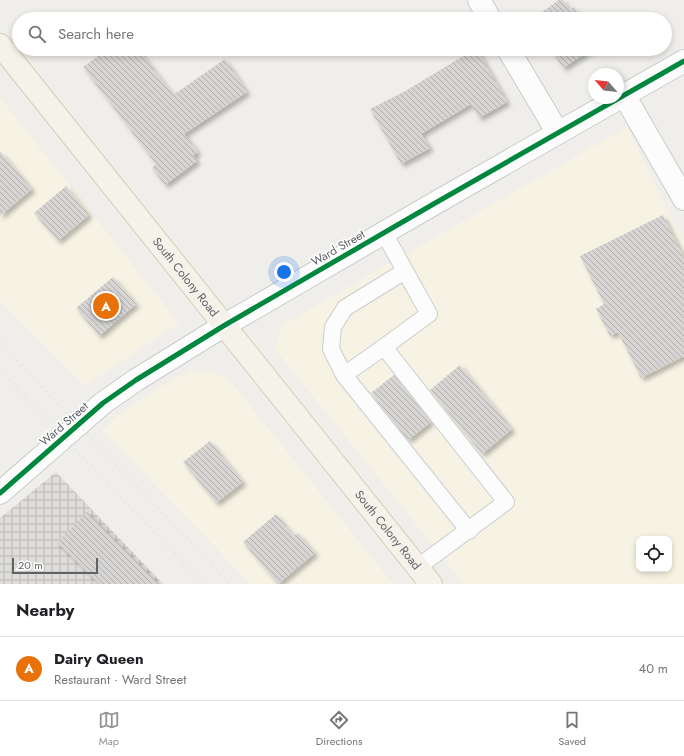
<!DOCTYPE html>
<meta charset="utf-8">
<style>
body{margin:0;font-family:Jost,sans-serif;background:#f2f2f2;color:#202124}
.controls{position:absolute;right:12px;bottom:12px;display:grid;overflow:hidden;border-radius:8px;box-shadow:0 2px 6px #0003}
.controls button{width:36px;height:36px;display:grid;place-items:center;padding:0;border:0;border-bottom:1px solid #e0e0e0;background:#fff;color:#202124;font:20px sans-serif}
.compass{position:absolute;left:588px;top:68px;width:36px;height:36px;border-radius:50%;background:#fff;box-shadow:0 2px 6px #0003;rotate:298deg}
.scale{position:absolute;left:12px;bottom:10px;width:86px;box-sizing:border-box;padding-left:4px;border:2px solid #5f6368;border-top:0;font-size:11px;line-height:14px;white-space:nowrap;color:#5f6368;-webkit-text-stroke:3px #fff;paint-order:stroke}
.you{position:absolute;left:284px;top:272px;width:14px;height:14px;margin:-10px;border:3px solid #fff;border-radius:50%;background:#1a73e8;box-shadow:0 0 0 6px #1a73e833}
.badge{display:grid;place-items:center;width:26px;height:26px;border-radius:50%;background:#919496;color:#fff;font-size:13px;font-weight:700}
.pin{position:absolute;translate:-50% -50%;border:2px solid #fff;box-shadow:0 1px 4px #0006}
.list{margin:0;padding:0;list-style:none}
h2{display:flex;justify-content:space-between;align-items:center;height:52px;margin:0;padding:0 16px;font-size:17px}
h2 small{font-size:13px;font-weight:400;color:#757577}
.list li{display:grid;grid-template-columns:26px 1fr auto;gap:12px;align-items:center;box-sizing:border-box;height:64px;padding:0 16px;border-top:1px solid #e0e0e0}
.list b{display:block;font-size:15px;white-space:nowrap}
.list p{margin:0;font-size:13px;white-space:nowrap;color:#757577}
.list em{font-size:13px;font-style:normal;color:#757577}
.icon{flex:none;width:22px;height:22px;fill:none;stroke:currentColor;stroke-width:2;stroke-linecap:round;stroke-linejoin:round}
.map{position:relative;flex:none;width:684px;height:584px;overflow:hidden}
.search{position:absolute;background:#fff;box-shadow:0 2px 6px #0003;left:12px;right:12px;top:12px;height:44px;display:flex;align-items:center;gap:10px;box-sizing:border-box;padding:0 14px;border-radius:22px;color:#757577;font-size:15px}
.sheet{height:116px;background:#fff}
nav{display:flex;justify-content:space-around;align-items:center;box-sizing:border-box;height:56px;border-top:1px solid #e0e0e0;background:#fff;font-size:11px;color:#757577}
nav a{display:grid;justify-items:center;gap:2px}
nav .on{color:#919496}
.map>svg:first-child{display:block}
.commercial{fill:#f7f3e4;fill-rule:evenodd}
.industrial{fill:url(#industrial-grid)}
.building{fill:url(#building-back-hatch);filter:url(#shadow)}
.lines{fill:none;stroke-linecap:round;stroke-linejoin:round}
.service-casing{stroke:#cbcccc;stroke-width:18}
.minor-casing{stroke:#cbcccc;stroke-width:24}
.tertiary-casing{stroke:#cbcccc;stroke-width:24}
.primary-casing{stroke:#d7ceb8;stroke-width:24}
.service{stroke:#fdfcfc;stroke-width:16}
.minor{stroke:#fdfcfc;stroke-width:22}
.tertiary{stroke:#fdfcfc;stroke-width:22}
.primary{stroke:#f4f2e9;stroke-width:22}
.rail{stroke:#e4e4e4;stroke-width:3;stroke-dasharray:1 5;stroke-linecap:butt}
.cycleway-casing{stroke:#fff;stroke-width:8}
.cycleway{stroke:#00873e;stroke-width:5}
.labels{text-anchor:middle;stroke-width:3;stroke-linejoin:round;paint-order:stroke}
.street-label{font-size:12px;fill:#5f6368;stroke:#fff}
</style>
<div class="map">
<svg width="684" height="584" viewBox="0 0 684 584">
<defs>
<pattern id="industrial-grid" width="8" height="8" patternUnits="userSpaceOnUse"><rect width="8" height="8" fill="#dfddda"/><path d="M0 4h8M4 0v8" fill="none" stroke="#b8b7b5"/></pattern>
<pattern id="building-back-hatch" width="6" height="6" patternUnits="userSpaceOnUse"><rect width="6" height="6" fill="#d6d5d3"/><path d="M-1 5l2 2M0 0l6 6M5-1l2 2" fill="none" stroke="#b1b0af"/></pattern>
<filter id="shadow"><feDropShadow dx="3.5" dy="3.5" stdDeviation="2" flood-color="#0004"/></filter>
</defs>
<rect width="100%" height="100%" fill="#efeeea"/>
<!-- commercial -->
<path class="commercial" d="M0 98 179 323 85 386 0 302Z
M627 127 684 243V584H464L274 348 284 324ZM639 539H669V569H639Z
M191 371H208L228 378 393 584H251L103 431 114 418 158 388Z"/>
<!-- industrial -->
<path class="industrial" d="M56 472 163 584H0V518Z"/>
<!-- building -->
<path class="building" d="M559 0H563L569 10 574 7 582 19H532Z
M108 49H138L173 95 225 59 247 92 184 134 198 152 193 155 197 161 165 185 152 168 156 164 83 67Z
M475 49H477L507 102 479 118 471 104 421 134 430 148 401 164 370 109 407 90Z
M551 49H592L563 68Z
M0 151 32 189 0 216Z
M66 186 89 215 58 241 34 213Z
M663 215 684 258V356L641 378 618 332 610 336 596 309 604 304 580 256Z
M113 277 136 304 99 336 76 308Z
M460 365 512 429 482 454 430 390Z
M394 375 431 422 408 440 371 393Z
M210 441 243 482 216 503 183 462Z
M87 512 158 584H100L57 542Z
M276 514 294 536 298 533 315 553 278 584 243 542Z"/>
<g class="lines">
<defs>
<path id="service" d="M384 233 429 314 384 347 506 502 418 567
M384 347 344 375 469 531
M344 375 331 349 333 327 345 308 405 271"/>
<path id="minor" d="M479 0 490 19
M508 49 558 133
M624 95 684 199"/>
<path id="tertiary" d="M0 493 103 403 136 380 225 325 437 202 684 61"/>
<g id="primary">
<path id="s1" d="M0 45 431 584"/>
</g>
</defs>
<!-- service casing -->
<use href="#service" class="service-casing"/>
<!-- minor casing -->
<use href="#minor" class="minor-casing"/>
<!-- tertiary casing -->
<use href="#tertiary" class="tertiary-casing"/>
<!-- primary casing -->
<use href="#primary" class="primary-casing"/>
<!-- service -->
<use href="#service" class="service"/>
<!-- minor -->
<use href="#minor" class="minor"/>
<!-- tertiary -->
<use href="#tertiary" class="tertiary"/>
<!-- primary -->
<use href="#primary" class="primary"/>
<!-- rail -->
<path class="rail" d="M0 343 230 584
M0 371 204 584"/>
<defs>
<path id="cycleway" d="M0 493 103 403 136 380 225 325 437 202 684 61"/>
</defs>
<!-- cycleway casing -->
<use href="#cycleway" class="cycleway-casing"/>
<!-- cycleway -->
<use href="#cycleway" class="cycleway"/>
</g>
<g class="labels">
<!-- street labels -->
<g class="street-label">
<text transform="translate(338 248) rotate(-30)" y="4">Ward Street</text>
<text dy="4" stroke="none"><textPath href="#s1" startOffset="297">South Colony Road</textPath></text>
<text transform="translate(64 424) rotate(-41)" y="4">Ward Street</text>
<text dy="4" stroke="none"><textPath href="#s1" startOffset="621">South Colony Road</textPath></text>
</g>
</g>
</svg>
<div class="controls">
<button><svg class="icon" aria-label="locate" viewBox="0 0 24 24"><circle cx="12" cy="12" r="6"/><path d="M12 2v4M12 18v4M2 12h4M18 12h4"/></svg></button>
</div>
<svg class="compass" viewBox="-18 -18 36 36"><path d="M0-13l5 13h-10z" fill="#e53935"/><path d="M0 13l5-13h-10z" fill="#757577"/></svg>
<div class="scale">20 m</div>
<div class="you"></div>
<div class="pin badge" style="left:106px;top:306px;background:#e8710a">A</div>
<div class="search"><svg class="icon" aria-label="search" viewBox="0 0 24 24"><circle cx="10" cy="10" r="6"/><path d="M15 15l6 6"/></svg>Search here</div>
</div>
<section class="sheet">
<h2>Nearby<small></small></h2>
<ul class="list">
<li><span class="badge" style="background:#e8710a">A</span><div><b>Dairy Queen</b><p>Restaurant · Ward Street</p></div><em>40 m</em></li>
</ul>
</section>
<nav>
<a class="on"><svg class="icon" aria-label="map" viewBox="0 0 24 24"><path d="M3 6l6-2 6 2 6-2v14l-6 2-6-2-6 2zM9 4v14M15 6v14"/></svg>Map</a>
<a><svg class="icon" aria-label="directions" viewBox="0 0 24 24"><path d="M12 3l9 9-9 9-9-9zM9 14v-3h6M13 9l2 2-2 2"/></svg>Directions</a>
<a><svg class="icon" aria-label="saved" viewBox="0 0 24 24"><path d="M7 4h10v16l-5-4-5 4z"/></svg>Saved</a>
</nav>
